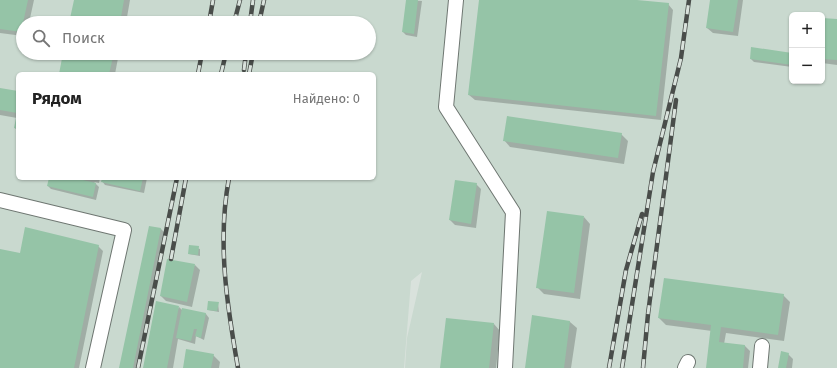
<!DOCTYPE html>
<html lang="ru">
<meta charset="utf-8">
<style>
body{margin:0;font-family:"Fira Sans",sans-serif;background:#f2f2f2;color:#222}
.controls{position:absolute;right:12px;top:12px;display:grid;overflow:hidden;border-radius:6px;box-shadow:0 1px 3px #0004}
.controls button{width:36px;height:36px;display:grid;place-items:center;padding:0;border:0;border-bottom:1px solid #e0e0e0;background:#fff;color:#222;font:20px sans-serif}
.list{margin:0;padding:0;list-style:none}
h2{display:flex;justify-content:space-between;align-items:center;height:52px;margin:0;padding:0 16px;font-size:17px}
h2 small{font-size:13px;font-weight:400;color:#767676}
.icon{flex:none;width:22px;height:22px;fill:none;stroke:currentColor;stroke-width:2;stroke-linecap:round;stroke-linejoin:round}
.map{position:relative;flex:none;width:837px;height:368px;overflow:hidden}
.search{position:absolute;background:#fff;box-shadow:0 1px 3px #0004;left:16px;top:16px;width:360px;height:44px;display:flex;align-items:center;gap:10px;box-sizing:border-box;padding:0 14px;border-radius:22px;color:#767676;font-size:15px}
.panel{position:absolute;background:#fff;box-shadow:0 1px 3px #0004;left:16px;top:72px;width:360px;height:108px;border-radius:6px}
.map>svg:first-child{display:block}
.built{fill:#c9d9cf;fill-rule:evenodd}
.shadow{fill:#0003}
.building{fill:#95c4a7}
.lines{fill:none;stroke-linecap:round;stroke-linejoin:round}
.minor-casing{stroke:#6e7671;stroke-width:16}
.minor{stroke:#fff;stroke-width:14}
.rail-casing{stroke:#494d4a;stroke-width:4.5}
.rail{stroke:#d9e2dc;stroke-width:3;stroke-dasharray:9;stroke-linecap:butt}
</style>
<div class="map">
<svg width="837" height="368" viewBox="0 0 837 368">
<rect width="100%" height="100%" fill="#d9e2dc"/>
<!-- built -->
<path class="built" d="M0 0H837V368H405L407 338 422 272 411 281 404 368H0ZM792 15H822V81H792ZM23 23H369V53H23ZM18 74H374V178H18Z"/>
<!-- shadow -->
<path class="shadow" d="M0 0H34L29 23H23V36L0 33Z
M75 0H130L126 23H71Z
M407 0 422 1 417 37 406 35 403 32Z
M480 0H628L668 4 673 10 661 120 475 100 469 95Z
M711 0H743L738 36 713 33 707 28Z
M822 19 837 20V65L822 63Z
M65 53H119L115 74H60Z
M792 54V67L754 62 751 59Z
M0 89 18 92V131L15 128 17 118 0 115Z
M621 134 628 141 624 164 510 147 504 140Z
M50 178H70L79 180 76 178H100L99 183 94 182 99 187 96 200 51 189 48 186Z
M103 178H147L144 193 105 185 102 181Z
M476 184 481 189 476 228 455 225 450 220Z
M584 217 590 224 580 299 544 294 538 288Z
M150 227 161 229 166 234 138 368H120Z
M98 246 103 251 79 368H0V250L21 254Z
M190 246 200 249V256L189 254Z
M195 265 200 270 192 307 166 301 161 296Z
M783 295 790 302 784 341 726 333 724 344 745 346 750 351 748 368H707L712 331 666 325 659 318Z
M218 303 219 312 208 310Z
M179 307 183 311 206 314 209 318 204 340 196 336 195 344 178 339 173 368H144Z
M533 317 570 322 577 328 571 368H526Z
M494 324 500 331 496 368H441Z
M788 354 793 359 792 368H779Z
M213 355 220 362 219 368H184Z"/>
<!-- building -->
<path class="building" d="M0 0H28L21 32 0 29Z
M74 0H124L120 23H69Z
M406 0H418L414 34 402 32Z
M479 0H637L669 3 656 116 468 95Z
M710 0H738L733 32 706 28Z
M822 18 837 19V60L822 59Z
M751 47 792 53V65L750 59Z
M63 53H114L109 74H59Z
M0 88 18 91V129L14 128 17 113 0 110Z
M507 116 622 133 618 158 503 141Z
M49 178H74L96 183 93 197 47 186Z
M102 178H143L140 191 101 182Z
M455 180 477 183 471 224 449 220Z
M547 211 584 216 574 293 536 288Z
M149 226 161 228 133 368H119Z
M25 227 99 245 74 368H0V249L20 253Z
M189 245 199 246 198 255 188 254Z
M167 259 195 264 187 302 160 296Z
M664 278 784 294 778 335 721 327 719 342 745 345 743 368H706L711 325 658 318Z
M156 301 179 306 167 368H143Z
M208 301 219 302 217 311 207 310Z
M182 308 206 313 201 338 195 336 197 329H194L191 341 176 338Z
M532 315 570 321 564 368H525Z
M446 318 494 323 489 368H440Z
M186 349 214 354 211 368H183Z
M781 351 789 353 786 368H778Z"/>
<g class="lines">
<defs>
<path id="minor" d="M456 0 446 107 513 212 505 368
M0 200 124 230 93 368
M685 368 688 362
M760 368 762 346"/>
</defs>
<!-- minor casing -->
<use href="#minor" class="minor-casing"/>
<!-- minor -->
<use href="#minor" class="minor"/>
<defs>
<path id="rail" d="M209 23 213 0
M234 23 240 0
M250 23 253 0
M259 23 264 0
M244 70 246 53
M198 74 202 53
M221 74 226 53
M249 74 253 53
M229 178C217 242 227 305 238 368
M171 259 186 178
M138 368 177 178
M609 368 626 270 642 214
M622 368 653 172 681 58 689 0
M643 368 648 314 676 100"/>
</defs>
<!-- rail casing -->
<use href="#rail" class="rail-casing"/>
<!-- rail -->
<use href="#rail" class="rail"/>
</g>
</svg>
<div class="controls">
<button>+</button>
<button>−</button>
</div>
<div class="search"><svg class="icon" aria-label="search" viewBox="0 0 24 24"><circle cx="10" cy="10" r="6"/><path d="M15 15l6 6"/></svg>Поиск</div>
<section class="panel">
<h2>Рядом<small>Найдено: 0</small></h2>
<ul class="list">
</ul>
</section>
</div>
